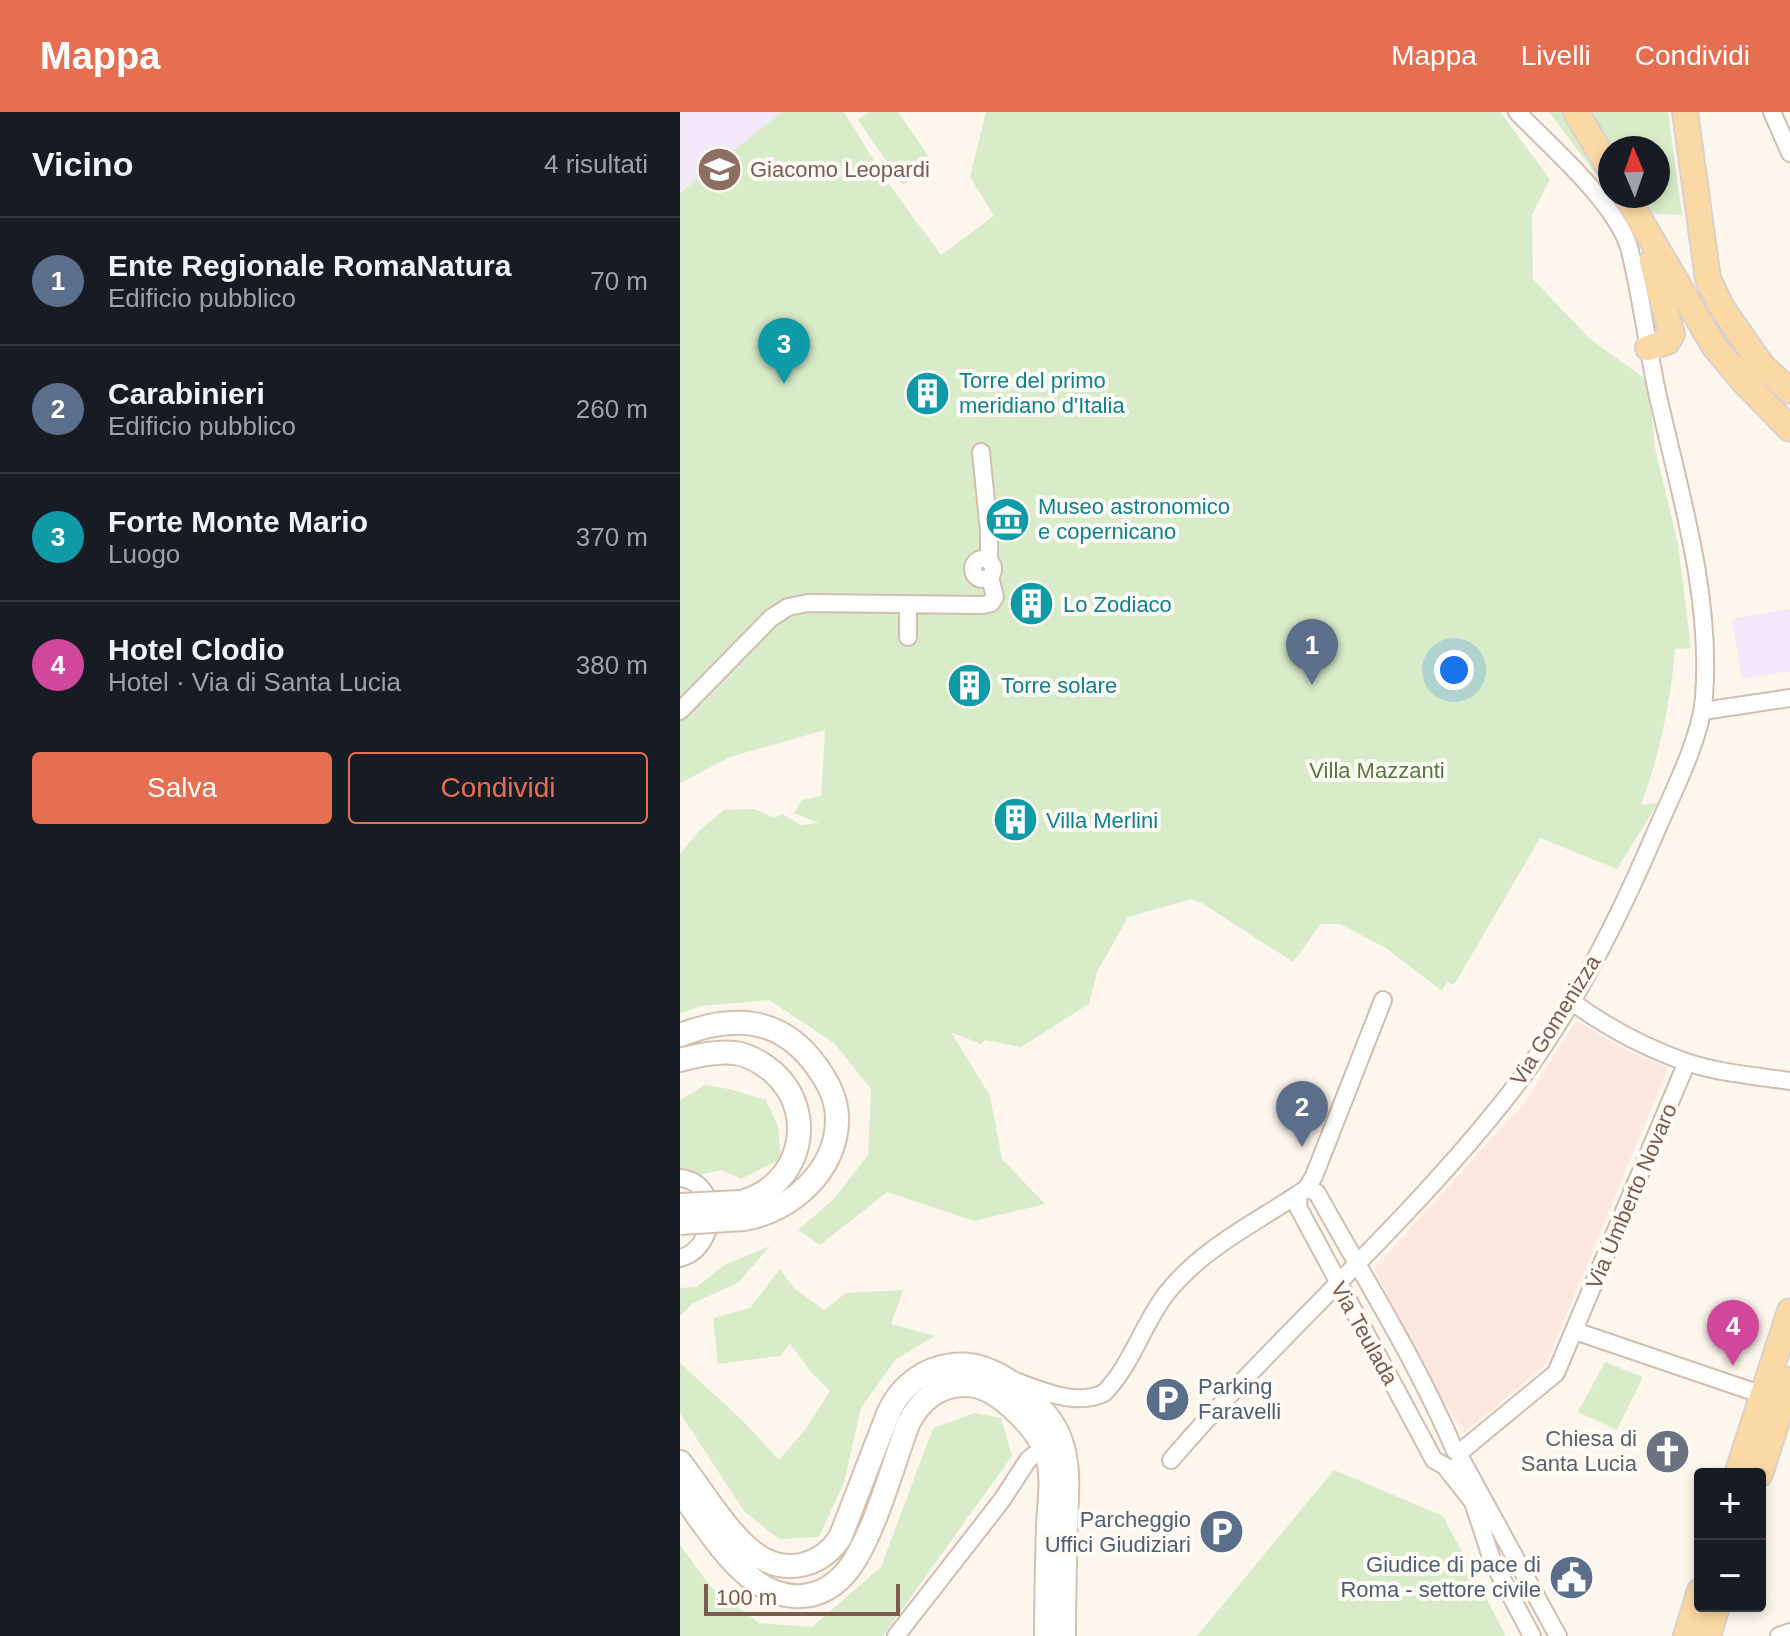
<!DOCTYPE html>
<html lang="it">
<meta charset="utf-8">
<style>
body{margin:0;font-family:Arial,sans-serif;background:#20242c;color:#f1f3f6}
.controls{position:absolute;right:24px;bottom:24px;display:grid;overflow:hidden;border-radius:8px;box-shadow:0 4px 12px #0003}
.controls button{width:72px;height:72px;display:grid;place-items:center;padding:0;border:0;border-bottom:2px solid #363941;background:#171b24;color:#f1f3f6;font:40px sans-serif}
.compass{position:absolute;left:918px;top:24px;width:72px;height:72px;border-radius:50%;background:#171b24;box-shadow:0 4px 12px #0003;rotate:358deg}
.scale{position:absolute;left:24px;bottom:20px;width:196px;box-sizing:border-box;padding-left:8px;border:4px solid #7a5c4d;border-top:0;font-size:22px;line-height:28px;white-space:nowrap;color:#7a5c4d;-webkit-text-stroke:6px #fffaf3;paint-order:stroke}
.you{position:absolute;left:774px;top:558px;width:28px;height:28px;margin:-20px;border:6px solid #fff;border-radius:50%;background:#1a73e8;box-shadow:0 0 0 12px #1a73e833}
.badge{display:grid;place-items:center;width:52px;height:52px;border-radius:50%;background:#e76f51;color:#fff;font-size:26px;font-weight:700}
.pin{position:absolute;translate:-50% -66px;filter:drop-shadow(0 2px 4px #0008)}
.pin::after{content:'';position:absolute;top:42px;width:28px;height:24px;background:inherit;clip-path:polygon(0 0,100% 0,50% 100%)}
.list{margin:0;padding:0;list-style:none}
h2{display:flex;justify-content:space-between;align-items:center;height:104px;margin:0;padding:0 32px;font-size:34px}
h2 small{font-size:26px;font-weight:400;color:#9ea1a6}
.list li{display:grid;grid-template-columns:52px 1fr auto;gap:24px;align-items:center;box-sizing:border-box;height:128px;padding:0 32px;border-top:2px solid #363941}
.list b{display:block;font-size:30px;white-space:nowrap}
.list p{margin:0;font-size:26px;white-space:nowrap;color:#9ea1a6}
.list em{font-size:26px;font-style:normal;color:#9ea1a6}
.actions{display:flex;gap:16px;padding:24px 32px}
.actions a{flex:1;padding:18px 0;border:2px solid #e76f51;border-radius:8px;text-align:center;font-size:28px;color:#e76f51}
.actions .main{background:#e76f51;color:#fff}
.map{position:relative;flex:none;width:1110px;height:1524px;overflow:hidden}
header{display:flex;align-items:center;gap:48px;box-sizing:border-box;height:112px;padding:0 40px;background:#e76f51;color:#fff}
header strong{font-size:38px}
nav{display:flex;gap:44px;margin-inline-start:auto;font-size:28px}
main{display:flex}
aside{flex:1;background:#171b24}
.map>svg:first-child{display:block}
.commercial{fill:#fde8e0}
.education{fill:#f3e8fa}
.green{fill:#d8ecc9}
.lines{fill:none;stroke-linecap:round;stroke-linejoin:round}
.minor-casing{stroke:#d1beb0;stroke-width:20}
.secondary-casing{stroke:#d6c0b0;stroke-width:26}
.primary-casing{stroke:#dad1cd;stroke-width:28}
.minor{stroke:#fff;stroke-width:16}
.secondary{stroke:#fff;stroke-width:22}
.primary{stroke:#fbd9a5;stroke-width:24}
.secondary-bridge-casing{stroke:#d6c0b0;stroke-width:26;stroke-linecap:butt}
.secondary-bridge{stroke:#fff;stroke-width:22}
.labels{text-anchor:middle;stroke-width:8;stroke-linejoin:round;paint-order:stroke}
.education-label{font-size:22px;fill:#785e54;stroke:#fffaf3;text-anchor:start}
.culture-label{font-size:22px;fill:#0d838f;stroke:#fffaf3;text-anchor:start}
.park-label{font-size:22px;fill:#537a41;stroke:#fffaf3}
.street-label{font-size:22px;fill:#7a5c4d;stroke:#fffaf3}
.service-label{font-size:22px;fill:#4e5e75;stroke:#fffaf3;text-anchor:end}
.worship-label{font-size:22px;fill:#5b616d;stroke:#fffaf3;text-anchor:end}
</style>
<header>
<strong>Mappa</strong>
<nav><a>Mappa</a><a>Livelli</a><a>Condividi</a></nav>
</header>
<main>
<aside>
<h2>Vicino<small>4 risultati</small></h2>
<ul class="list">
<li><span class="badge" style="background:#5c6f8a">1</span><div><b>Ente Regionale RomaNatura</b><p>Edificio pubblico</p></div><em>70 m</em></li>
<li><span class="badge" style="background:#5c6f8a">2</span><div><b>Carabinieri</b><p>Edificio pubblico</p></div><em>260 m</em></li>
<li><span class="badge" style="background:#0f9aa8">3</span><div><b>Forte Monte Mario</b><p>Luogo</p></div><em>370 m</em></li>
<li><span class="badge" style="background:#d1479c">4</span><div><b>Hotel Clodio</b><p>Hotel · Via di Santa Lucia</p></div><em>380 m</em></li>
</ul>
<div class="actions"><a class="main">Salva</a><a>Condividi</a></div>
</aside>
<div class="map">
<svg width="1110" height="1524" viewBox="0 0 1110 1524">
<rect width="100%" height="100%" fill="#fdf6ec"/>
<!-- commercial -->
<path class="commercial" d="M896 909 948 939 988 956 866 1252 784 1321 756 1277 694 1157 846 989Z"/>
<!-- education -->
<path class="education" d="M0 0H157L0 115Z
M1110 497V559L1062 567 1052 507Z"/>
<!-- green -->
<path class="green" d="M102 0H164L206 68 261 143 314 104 290 65 306 0H820L870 67 852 103 853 167 910 227 968 269 975 336 998 432 1011 536 995 537C991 589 979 645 961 693L978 691 937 757 860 726 774 873 767 870 762 879 706 836 660 812H641L613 850 522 791 511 787 448 805 417 860 409 892 341 935 305 928 301 932 271 920 310 984 322 1047 365 1092 294 1109 207 1080 140 1133 118 1118 153 1088 188 1043 191 977 154 931 89 888 22 894 0 901V742L20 718 44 698 74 697 94 706 103 702 120 713 139 711 114 701 122 688 141 684 145 618 50 645 0 671V81Z
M189 0H218L254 52 223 73 178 8Z
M869 0H988L1002 103 944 100 932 84H978V36H930V81Z
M25 973 49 977 86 988 98 1014 101 1047 61 1067 41 1058 24 1062 0 1060V988Z
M90 1134 58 1171 13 1191 0 1204V1176L17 1175 44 1153Z
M100 1157 114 1176 144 1198 166 1181 223 1178 211 1212 255 1224 216 1247 181 1296 164 1371 139 1425 99 1427 64 1399 0 1301V1251L62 1308 99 1348 125 1318 150 1279 130 1259 110 1232 100 1244 38 1252 33 1206 70 1196Z
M925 1250 963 1265 937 1318 898 1300Z
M295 1301 321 1306 332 1344 203 1524H0V1433L30 1474 79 1511 132 1515 201 1455 253 1316Z
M654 1358 763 1404 826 1524H517Z"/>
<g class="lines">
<defs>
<path id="minor" d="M1092 0 1110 41
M301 340 309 419V448
M293 457a10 10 0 1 1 20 0a10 10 0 1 1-20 0Z
M228 492V525
M0 599 91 506 108 495 128 491 303 493 311 491 315 485 310 465
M1023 599 1110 586
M891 889C925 914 966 936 1006 950 1039 961 1075 964 1110 969
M0 1066C44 1071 36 1138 0 1146
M627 1076 637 1081C684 1166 737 1249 775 1339
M619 1082 618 1095 754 1348 772 1358 780 1352 781 1347
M895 1219 1083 1283
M338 1270C365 1280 397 1294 424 1281 451 1254 463 1212 486 1182 524 1134 578 1110 627 1076L634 1064 703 888
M779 1341 876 1261 1007 950
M779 1343 878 1524
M491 1348C599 1222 727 1113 830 981 890 904 936 813 974 724 991 684 1021 627 1024 585 1032 482 999 379 977 280 967 232 961 182 949 135 934 89 871 35 837 0
M767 1357 793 1390 812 1448 852 1524
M216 1524 322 1388 348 1348 354 1343 365 1339
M1099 1524 1110 1520"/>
<path id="secondary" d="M0 923C54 902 102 905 137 955 148 970 157 987 157 1006 158 1057 112 1099 64 1107
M0 948C18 943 36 939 55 941 69 943 82 951 93 960 140 1002 120 1075 61 1090
M0 1350C21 1377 48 1422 74 1441 104 1464 140 1455 160 1426L208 1302C219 1275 244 1256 273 1253 295 1250 317 1260 335 1273 353 1287 374 1308 381 1329 390 1354 387 1382 386 1408 385 1447 384 1485 384 1524
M0 1380C20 1406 40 1439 65 1461 99 1492 142 1494 171 1454 195 1419 213 1353 228 1312 240 1288 258 1273 285 1273 303 1273 316 1282 329 1293 344 1306 359 1322 366 1341 374 1363 369 1391 368 1414 367 1451 366 1487 366 1524"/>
<path id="primary" d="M896 0 930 57
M1005 0 1028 167 1042 196 1083 255
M946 84 1034 234 1064 270 1110 317
M968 236 987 230 992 222 972 150
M1072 245 1110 279
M1057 1362 1110 1199
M1080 1362 1110 1268
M1006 1524 1020 1479
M1028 1524 1037 1494"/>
</defs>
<!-- minor casing -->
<use href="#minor" class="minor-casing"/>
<!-- secondary casing -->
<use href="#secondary" class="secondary-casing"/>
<!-- primary casing -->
<use href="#primary" class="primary-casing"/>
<!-- minor -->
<use href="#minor" class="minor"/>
<!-- secondary -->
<use href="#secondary" class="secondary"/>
<!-- primary -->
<use href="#primary" class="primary"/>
<defs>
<path id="secondary-bridge" d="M0 1093 61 1090
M0 1111 64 1107"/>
</defs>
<!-- secondary-bridge casing -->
<use href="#secondary-bridge" class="secondary-bridge-casing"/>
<!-- secondary-bridge -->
<use href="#secondary-bridge" class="secondary-bridge"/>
</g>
<!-- icons -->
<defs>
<symbol id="school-disc" viewBox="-11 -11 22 22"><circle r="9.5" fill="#8d6e63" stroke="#fffaf3"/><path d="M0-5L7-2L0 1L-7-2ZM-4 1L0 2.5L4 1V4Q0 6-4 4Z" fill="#fff"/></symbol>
<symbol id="building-disc" viewBox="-11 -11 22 22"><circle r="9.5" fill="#0f9aa8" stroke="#fffaf3"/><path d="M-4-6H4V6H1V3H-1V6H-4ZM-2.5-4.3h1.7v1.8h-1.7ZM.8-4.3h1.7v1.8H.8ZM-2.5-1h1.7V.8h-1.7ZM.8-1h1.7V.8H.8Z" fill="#fff"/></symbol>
<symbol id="museum-disc" viewBox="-11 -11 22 22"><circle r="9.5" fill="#0f9aa8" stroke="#fffaf3"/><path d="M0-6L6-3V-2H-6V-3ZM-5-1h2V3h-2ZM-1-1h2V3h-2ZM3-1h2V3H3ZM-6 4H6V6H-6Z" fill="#fff"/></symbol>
<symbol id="parking-disc" viewBox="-11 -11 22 22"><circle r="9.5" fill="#5c6f8a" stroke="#fffaf3"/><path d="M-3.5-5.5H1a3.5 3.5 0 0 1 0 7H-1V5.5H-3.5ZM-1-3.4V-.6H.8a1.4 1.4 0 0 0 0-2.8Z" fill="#fff"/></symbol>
<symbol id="church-disc" viewBox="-11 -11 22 22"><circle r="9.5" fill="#6b7280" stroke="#fffaf3"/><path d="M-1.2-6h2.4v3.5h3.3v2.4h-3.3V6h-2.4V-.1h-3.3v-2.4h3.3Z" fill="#fff"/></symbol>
<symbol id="civic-disc" viewBox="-11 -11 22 22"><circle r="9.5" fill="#5c6f8a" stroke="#fffaf3"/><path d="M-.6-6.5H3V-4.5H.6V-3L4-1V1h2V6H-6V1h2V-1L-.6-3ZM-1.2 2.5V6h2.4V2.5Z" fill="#fff"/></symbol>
</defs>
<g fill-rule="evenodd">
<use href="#school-disc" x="14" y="32" width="51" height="51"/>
<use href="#building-disc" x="222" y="256" width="51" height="51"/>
<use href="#museum-disc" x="302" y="382" width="51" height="51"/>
<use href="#building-disc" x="326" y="466" width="51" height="51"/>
<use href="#building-disc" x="264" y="548" width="51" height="51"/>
<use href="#building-disc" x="310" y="682" width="51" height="51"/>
<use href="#parking-disc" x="462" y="1262" width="51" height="51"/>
<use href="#church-disc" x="962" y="1314" width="51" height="51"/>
<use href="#parking-disc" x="516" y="1394" width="51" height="51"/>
<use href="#civic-disc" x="866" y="1440" width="51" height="51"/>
</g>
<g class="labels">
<!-- education labels -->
<g class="education-label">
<text x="70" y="65">Giacomo Leopardi</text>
</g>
<!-- culture labels -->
<g class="culture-label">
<text x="279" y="276">Torre del primo<tspan x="279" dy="25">meridiano d'Italia</tspan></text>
<text x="358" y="402">Museo astronomico<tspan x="358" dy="25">e copernicano</tspan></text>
<text x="383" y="500">Lo Zodiaco</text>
<text x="321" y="581">Torre solare</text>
<text x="366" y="716">Villa Merlini</text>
</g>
<!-- park labels -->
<g class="park-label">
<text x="697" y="666">Villa Mazzanti</text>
</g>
<!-- street labels -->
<g class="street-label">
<text transform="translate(875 908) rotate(-58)" y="8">Via Gomenizza</text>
<text transform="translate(951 1084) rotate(-67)" y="8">Via Umberto Novaro</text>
<text transform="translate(685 1221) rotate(61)" y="8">Via Teulada</text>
</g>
<!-- service labels -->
<g class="service-label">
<text x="518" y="1282" text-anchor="start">Parking<tspan x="518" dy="25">Faravelli</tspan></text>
<text x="511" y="1415">Parcheggio<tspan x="511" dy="25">Uffici Giudiziari</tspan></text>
<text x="861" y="1460">Giudice di pace di<tspan x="861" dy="25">Roma - settore civile</tspan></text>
</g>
<!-- worship labels -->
<g class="worship-label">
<text x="957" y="1334">Chiesa di<tspan x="957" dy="25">Santa Lucia</tspan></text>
</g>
</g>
</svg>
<div class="controls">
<button>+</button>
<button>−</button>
</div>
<svg class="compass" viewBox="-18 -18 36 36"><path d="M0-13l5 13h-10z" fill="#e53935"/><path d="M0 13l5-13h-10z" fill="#9ea1a6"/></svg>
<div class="scale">100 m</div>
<div class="you"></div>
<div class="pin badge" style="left:632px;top:573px;background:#5c6f8a">1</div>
<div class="pin badge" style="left:622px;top:1035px;background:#5c6f8a">2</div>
<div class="pin badge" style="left:104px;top:272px;background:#0f9aa8">3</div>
<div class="pin badge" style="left:1053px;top:1254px;background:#d1479c">4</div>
</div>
</main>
